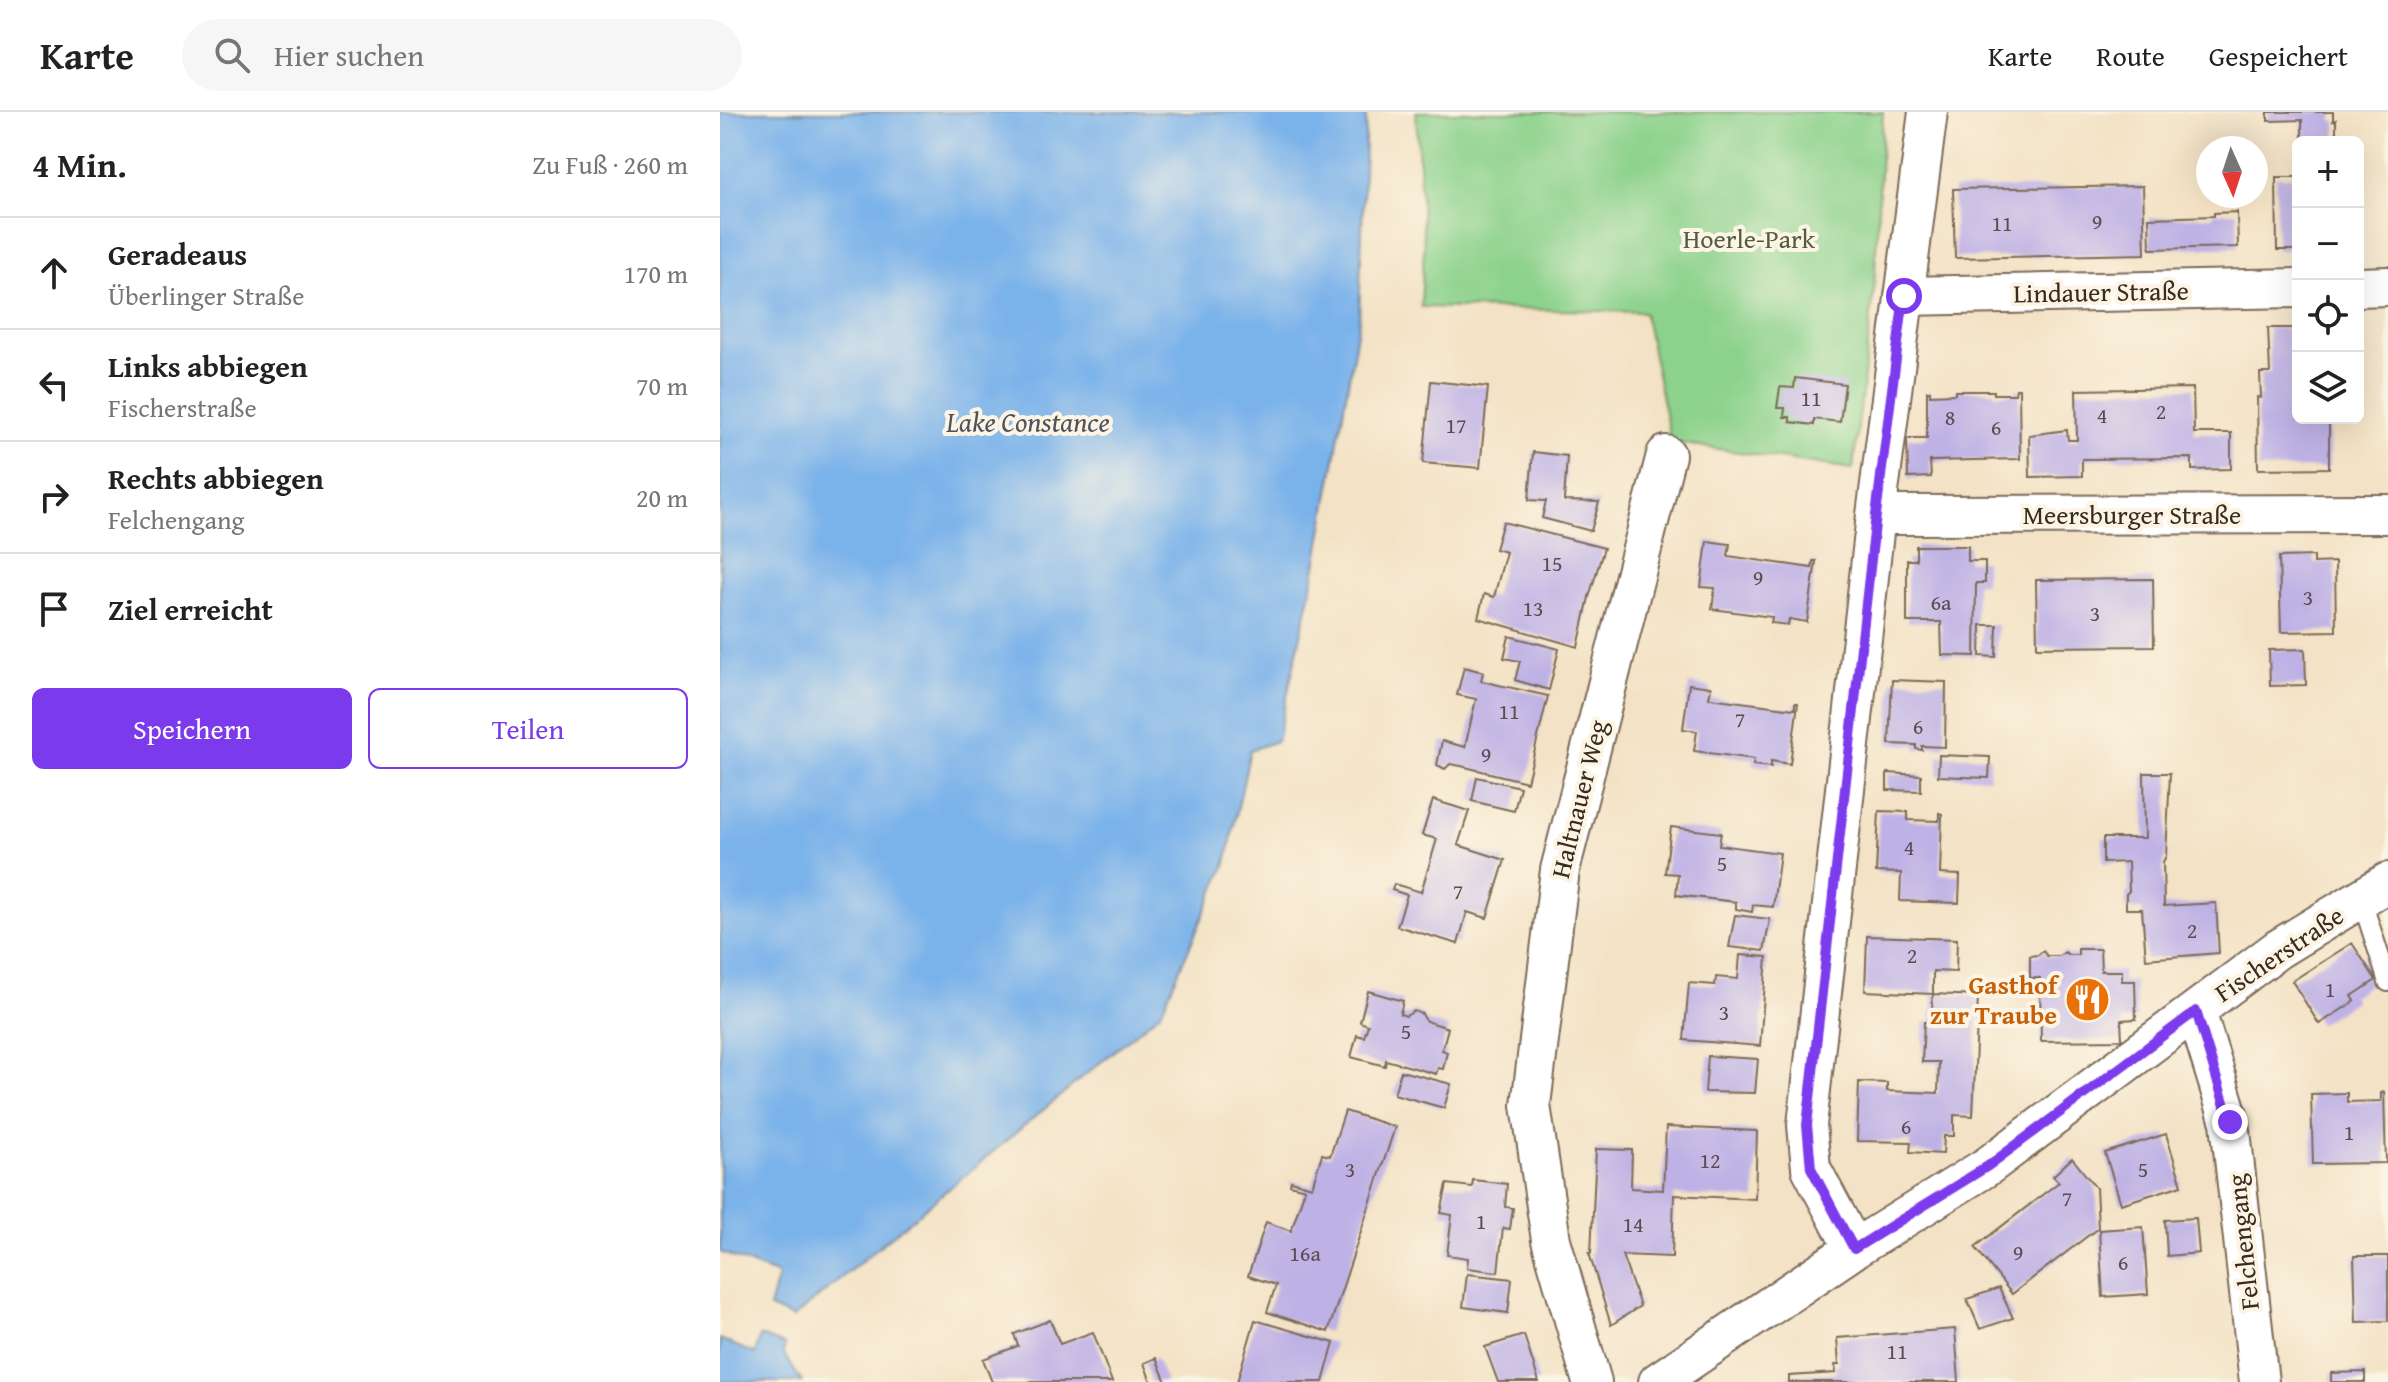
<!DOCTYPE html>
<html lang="de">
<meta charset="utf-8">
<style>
body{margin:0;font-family:"Gentium Book Plus",serif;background:#f6f6f6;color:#222}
.controls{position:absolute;right:24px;top:24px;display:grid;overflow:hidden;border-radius:12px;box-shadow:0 8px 32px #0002}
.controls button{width:72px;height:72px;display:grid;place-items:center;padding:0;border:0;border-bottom:2px solid #e0e0e0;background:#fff;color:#222;font:40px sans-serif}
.compass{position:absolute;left:1476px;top:24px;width:72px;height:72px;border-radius:50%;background:#fff;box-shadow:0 8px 32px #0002;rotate:177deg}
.stop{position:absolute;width:24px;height:24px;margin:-18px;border:6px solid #7c3aed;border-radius:50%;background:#fff}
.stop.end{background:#7c3aed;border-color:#fff;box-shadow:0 2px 8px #0008}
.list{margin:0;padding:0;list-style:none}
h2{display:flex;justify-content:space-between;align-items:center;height:104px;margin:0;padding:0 32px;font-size:34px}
h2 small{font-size:26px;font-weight:400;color:#767676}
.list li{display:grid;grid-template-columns:52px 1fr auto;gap:24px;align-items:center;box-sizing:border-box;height:112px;padding:0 32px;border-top:2px solid #e0e0e0}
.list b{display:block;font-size:30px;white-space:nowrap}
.list p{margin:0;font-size:26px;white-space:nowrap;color:#767676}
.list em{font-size:26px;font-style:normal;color:#767676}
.actions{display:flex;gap:16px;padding:24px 32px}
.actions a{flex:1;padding:18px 0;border:2px solid #7c3aed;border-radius:12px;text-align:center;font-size:28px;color:#7c3aed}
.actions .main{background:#7c3aed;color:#fff}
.icon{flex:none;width:44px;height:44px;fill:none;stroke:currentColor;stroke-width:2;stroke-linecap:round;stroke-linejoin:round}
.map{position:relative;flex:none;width:1668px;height:1270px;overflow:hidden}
header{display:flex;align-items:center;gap:48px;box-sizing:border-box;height:112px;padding:0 40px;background:#fff;border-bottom:2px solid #e0e0e0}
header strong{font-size:38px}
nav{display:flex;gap:44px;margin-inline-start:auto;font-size:28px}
.search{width:560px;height:72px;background:#f6f6f6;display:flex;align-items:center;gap:20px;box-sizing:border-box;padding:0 28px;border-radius:44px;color:#767676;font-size:30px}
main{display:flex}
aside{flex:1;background:#fff}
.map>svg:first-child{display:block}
.green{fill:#8cd28c;stroke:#647e55;stroke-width:2}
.water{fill:#7ab2ea;stroke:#5a6e84;stroke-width:2}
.building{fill:#beb1e5}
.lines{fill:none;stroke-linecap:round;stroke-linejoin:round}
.lane-casing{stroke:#7b6a58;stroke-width:22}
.street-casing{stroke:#7b6a58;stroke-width:42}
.lane{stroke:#fff;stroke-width:18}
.street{stroke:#fff;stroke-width:38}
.route{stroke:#7c3aed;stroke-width:10}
.labels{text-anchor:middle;stroke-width:8;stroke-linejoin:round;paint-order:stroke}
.number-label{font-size:22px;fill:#5c4c50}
.park-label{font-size:26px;fill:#535c3f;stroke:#fcf5e5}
.street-label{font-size:26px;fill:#3b2a1e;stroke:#fcf5e5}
.food-label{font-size:26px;font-weight:bold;fill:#c56008;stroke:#fcf5e5;text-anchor:end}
.water-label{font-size:28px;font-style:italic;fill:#4e535b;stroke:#fcf5e5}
</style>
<header>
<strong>Karte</strong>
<div class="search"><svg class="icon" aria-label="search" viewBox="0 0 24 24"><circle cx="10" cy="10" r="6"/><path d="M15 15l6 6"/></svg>Hier suchen</div>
<nav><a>Karte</a><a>Route</a><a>Gespeichert</a></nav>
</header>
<main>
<aside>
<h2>4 Min.<small>Zu Fuß · 260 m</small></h2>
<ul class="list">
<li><svg class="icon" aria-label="ahead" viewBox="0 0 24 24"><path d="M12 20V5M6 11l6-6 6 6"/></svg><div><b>Geradeaus</b><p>Überlinger Straße</p></div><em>170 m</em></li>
<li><svg class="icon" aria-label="left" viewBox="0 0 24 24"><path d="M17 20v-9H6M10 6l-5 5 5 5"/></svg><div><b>Links abbiegen</b><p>Fischerstraße</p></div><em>70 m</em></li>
<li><svg class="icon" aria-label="right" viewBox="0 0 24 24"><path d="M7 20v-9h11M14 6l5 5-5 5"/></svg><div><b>Rechts abbiegen</b><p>Felchengang</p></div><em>20 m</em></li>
<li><svg class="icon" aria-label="arrive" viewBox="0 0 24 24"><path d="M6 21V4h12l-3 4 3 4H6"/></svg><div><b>Ziel erreicht</b></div></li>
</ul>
<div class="actions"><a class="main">Speichern</a><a>Teilen</a></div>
</aside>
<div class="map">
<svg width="1668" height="1270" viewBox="0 0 1668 1270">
<rect width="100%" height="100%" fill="#fcf5e5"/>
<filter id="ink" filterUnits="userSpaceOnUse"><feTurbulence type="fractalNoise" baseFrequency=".0125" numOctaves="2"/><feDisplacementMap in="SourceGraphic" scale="16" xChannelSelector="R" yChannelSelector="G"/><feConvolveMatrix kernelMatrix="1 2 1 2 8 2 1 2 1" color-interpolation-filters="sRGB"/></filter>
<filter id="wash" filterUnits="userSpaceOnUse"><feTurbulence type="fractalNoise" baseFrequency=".006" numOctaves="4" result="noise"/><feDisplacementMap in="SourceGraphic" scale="32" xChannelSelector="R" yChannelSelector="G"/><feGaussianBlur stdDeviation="1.8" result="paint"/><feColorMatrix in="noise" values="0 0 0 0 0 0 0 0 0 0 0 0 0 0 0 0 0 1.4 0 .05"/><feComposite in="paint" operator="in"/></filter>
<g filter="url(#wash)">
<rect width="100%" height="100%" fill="#f3e2c5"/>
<!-- green -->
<path class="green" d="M696 0H1163L1154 178 1133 357 951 330 924 200 701 195 704 135Z"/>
<!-- water -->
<path class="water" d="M0 0H646L639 210 595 460 557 629 530 638 506 752 441 900 73 1206 49 1196 58 1163 0 1140Z
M40 1224 65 1233 63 1241 82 1270H0V1227L35 1242Z"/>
<g id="blocks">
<!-- building -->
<path class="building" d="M1548 0H1613V9L1616 8V30H1582V8L1548 9Z
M1556 65H1578V138H1557Z
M1423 74 1425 142 1235 146 1233 77Z
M1517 100 1518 135 1430 137 1429 106 1494 104V101Z
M1548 216H1578V306H1609V356L1538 357 1537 285 1541 286 1540 261H1550Z
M1075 266 1125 272 1120 310 1094 307V313L1070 310V305H1064L1065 296H1057L1060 275 1074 276Z
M711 269 768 275 760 356 703 351Z
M1473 276 1474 321H1511V357L1472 358V346L1362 347V364L1310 365 1309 323 1347 318 1348 328H1357L1356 278Z
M1296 277H1299L1300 347 1210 349 1211 365 1188 366 1187 326H1207V279H1210V283L1235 282V279H1274V282H1295Z
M813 340 847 344 844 389 879 390 871 419 822 406 826 389 809 388Z
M783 410 884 436 869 485 858 535 758 506 764 482 774 485 780 462 786 440 775 437Z
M987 429 1010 432 1008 444 1092 456 1093 449H1096L1087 510 1069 507 1068 513 1051 511 1052 505 992 497 995 476 981 475Z
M1196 434H1248V449H1265V471H1256L1255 544 1222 543 1221 510H1187V448H1196Z
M1594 444V451L1615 450 1616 519 1561 520 1559 445Z
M1433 467 1434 534 1317 535 1316 468Z
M1261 513H1277L1276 545 1260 544Z
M789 524 839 537 829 578 795 568 800 549 784 546Z
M1585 537 1586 573 1550 574 1549 538Z
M744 555 763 560 761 569 828 584 807 670 741 654 730 652 725 657 717 653 722 629 745 635 756 587 737 583Z
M1172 568 1226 570 1225 635 1202 634V638L1196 637V633L1169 632Z
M969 572 991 575 989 586 1075 597V591H1078L1070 652 1051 649V655L1033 653 1034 647 974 639 977 619 963 617Z
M1219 643 1270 645 1269 666 1218 664Z
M1167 661 1201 663V679L1167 678Z
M1424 661H1450L1446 744 1443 750 1444 794 1496 791 1499 841 1426 847 1422 797H1406V782L1409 779 1408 750 1383 751V726H1425Z
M757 665 800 675 794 699 752 689Z
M713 688 749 699 738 733 785 748 767 806 747 800 738 832 677 814 687 783 672 778 674 772 701 780 717 727 702 723Z
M1159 699 1188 700V708L1219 709V701L1222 702 1220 762 1240 763 1239 791 1180 789 1181 761 1156 760Z
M951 715 1001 721 999 733 1060 741 1053 795 1033 793 1032 800 1016 797V790L956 783 958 762 945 761Z
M1015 803 1050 807 1044 839 1009 835Z
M1147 824 1237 827 1236 860 1213 859V882L1145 879Z
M1632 831 1656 868 1632 884 1635 889 1599 912 1572 869Z
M1358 837H1380L1381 859H1402V869H1415L1416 907 1401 908 1402 928 1321 929 1320 866H1310V844L1318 843 1323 839 1327 844H1339L1345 840 1348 843H1358Z
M1020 843 1047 845 1040 934 964 928 969 871 995 873 996 865 1018 867Z
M648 879 683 889 680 902 686 904 694 899 702 902 706 909 728 916 722 938 727 940 723 957 718 956 716 962 666 948 665 954 631 945 637 923 644 925 648 913 640 910Z
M1213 882 1258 884 1253 1004 1234 1003V1024H1224L1223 1042 1190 1040 1191 1030 1137 1029 1139 970 1167 971V979L1218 981 1219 950H1202L1204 910H1211Z
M988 944 1038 947 1035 981 985 980Z
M681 959 731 972 724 996 674 982Z
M1664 980 1666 1051 1593 1052 1591 982 1627 981V990L1661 989V981Z
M625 999 675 1015 608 1220 547 1200 556 1173 528 1164 546 1110 571 1119 585 1077 570 1073 571 1069 592 1075 602 1042 610 1044Z
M946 1015 1037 1019 1035 1087 954 1083 952 1145 902 1143 920 1194 891 1213 869 1141H871L876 1037 912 1038 911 1076 943 1078Z
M1446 1022 1462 1073 1401 1092 1385 1041Z
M1352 1046 1376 1076 1378 1116 1292 1182 1255 1135 1339 1070 1333 1064Z
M753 1068 787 1072 785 1095 793 1096 790 1117 783 1116 778 1160 747 1156 748 1146 727 1143 732 1103 721 1101 727 1072 752 1075Z
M1476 1106 1479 1141 1447 1144 1445 1108Z
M1423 1115 1428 1182 1383 1185 1379 1118Z
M1634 1144H1668V1209L1636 1210Z
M747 1162 792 1167 788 1201 743 1195Z
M1279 1176 1293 1206 1260 1217 1247 1187Z
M330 1208 340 1232 373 1220 392 1270H272L263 1247 298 1234 294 1222Z
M535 1208 614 1231 603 1270H517Z
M1235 1217 1239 1270H1069V1264L1116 1261 1115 1253H1119L1117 1226Z
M804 1223 819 1270H778L765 1235Z
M436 1246 446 1270H431L424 1251Z
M1645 1260V1270H1611V1261Z"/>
</g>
</g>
<g filter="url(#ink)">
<use href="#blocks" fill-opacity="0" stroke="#7b6a58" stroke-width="2"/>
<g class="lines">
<defs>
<path id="lane" d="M1641 786 1668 870"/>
<path id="street" d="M1638 175 1668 174
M1184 184 1578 176
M1156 403 1668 402
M1476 899 1510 1010 1539 1270
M1134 1137 1091 1056 1087 1013 1156 403 1208 0
M872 1270 831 1128 811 993 840 758 946 343
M938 1270 1134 1137 1268 1054 1558 837 1668 770"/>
</defs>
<!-- lane casing -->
<use href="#lane" class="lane-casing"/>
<!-- street casing -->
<use href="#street" class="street-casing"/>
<!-- lane -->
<use href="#lane" class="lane"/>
<!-- street -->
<use href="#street" class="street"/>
</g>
</g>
<g class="lines" filter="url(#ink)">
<!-- route -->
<path class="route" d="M1184 184 1156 403 1087 1013 1091 1056 1134 1137 1268 1054 1476 899 1510 1010"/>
</g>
<!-- icons -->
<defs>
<symbol id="restaurant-disc" viewBox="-11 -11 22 22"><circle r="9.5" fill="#e8710a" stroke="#fcf5e5"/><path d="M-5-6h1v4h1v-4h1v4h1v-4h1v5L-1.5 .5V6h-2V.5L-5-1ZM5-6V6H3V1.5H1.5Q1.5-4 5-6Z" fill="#fff"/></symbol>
</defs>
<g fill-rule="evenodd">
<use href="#restaurant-disc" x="1342" y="862" width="51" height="51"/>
</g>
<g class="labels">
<!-- number labels -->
<g class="number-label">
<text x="1377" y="117">9</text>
<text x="1282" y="119">11</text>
<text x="1091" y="294">11</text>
<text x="1441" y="307">2</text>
<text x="1382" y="311">4</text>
<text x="1230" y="313">8</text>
<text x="736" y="321">17</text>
<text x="1276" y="323">6</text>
<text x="832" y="459">15</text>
<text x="1038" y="473">9</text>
<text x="1588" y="493">3</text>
<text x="1221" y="498">6a</text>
<text x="813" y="504">13</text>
<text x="1375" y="509">3</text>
<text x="789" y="607">11</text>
<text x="1020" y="615">7</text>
<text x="1198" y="622">6</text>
<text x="766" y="650">9</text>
<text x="1189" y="743">4</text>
<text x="1002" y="759">5</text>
<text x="738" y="787">7</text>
<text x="1472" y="826">2</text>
<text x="1192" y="851">2</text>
<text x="1610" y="885">1</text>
<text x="1004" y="908">3</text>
<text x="686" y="927">5</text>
<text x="1186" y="1022">6</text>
<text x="1629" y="1028">1</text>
<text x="990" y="1056">12</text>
<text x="630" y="1065">3</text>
<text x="1423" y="1065">5</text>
<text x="1347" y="1094">7</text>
<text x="761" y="1117">1</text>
<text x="913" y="1120">14</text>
<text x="1298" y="1148">9</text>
<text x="585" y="1149">16a</text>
<text x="1403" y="1158">6</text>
<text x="1177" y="1247">11</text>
</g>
<!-- park labels -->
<g class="park-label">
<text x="1029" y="136">Hoerle-Park</text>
</g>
<!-- street labels -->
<g class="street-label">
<text transform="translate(1381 180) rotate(-1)" y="9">Lindauer Straße</text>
<text x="1412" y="412">Meersburger Straße</text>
<text transform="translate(859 687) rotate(-76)" y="9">Haltnauer Weg</text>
<text transform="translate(1559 842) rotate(-34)" y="9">Fischerstraße</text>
<text transform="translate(1523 1130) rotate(-96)" y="9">Felchengang</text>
</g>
<!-- food labels -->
<g class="food-label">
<text x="1337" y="882">Gasthof<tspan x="1337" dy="30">zur Traube</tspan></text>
</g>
<!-- water labels -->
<g class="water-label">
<text x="308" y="320">Lake Constance</text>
</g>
</g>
</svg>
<div class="controls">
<button>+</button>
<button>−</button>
<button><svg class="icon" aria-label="locate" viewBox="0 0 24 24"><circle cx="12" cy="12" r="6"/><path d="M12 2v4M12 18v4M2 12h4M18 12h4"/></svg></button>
<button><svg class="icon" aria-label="layers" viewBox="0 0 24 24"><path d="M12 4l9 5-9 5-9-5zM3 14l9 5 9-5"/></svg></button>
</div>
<svg class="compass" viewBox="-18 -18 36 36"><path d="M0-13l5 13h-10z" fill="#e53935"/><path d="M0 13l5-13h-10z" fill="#767676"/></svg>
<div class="stop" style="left:1184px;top:184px"></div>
<div class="stop end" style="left:1510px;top:1010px"></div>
</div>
</main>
